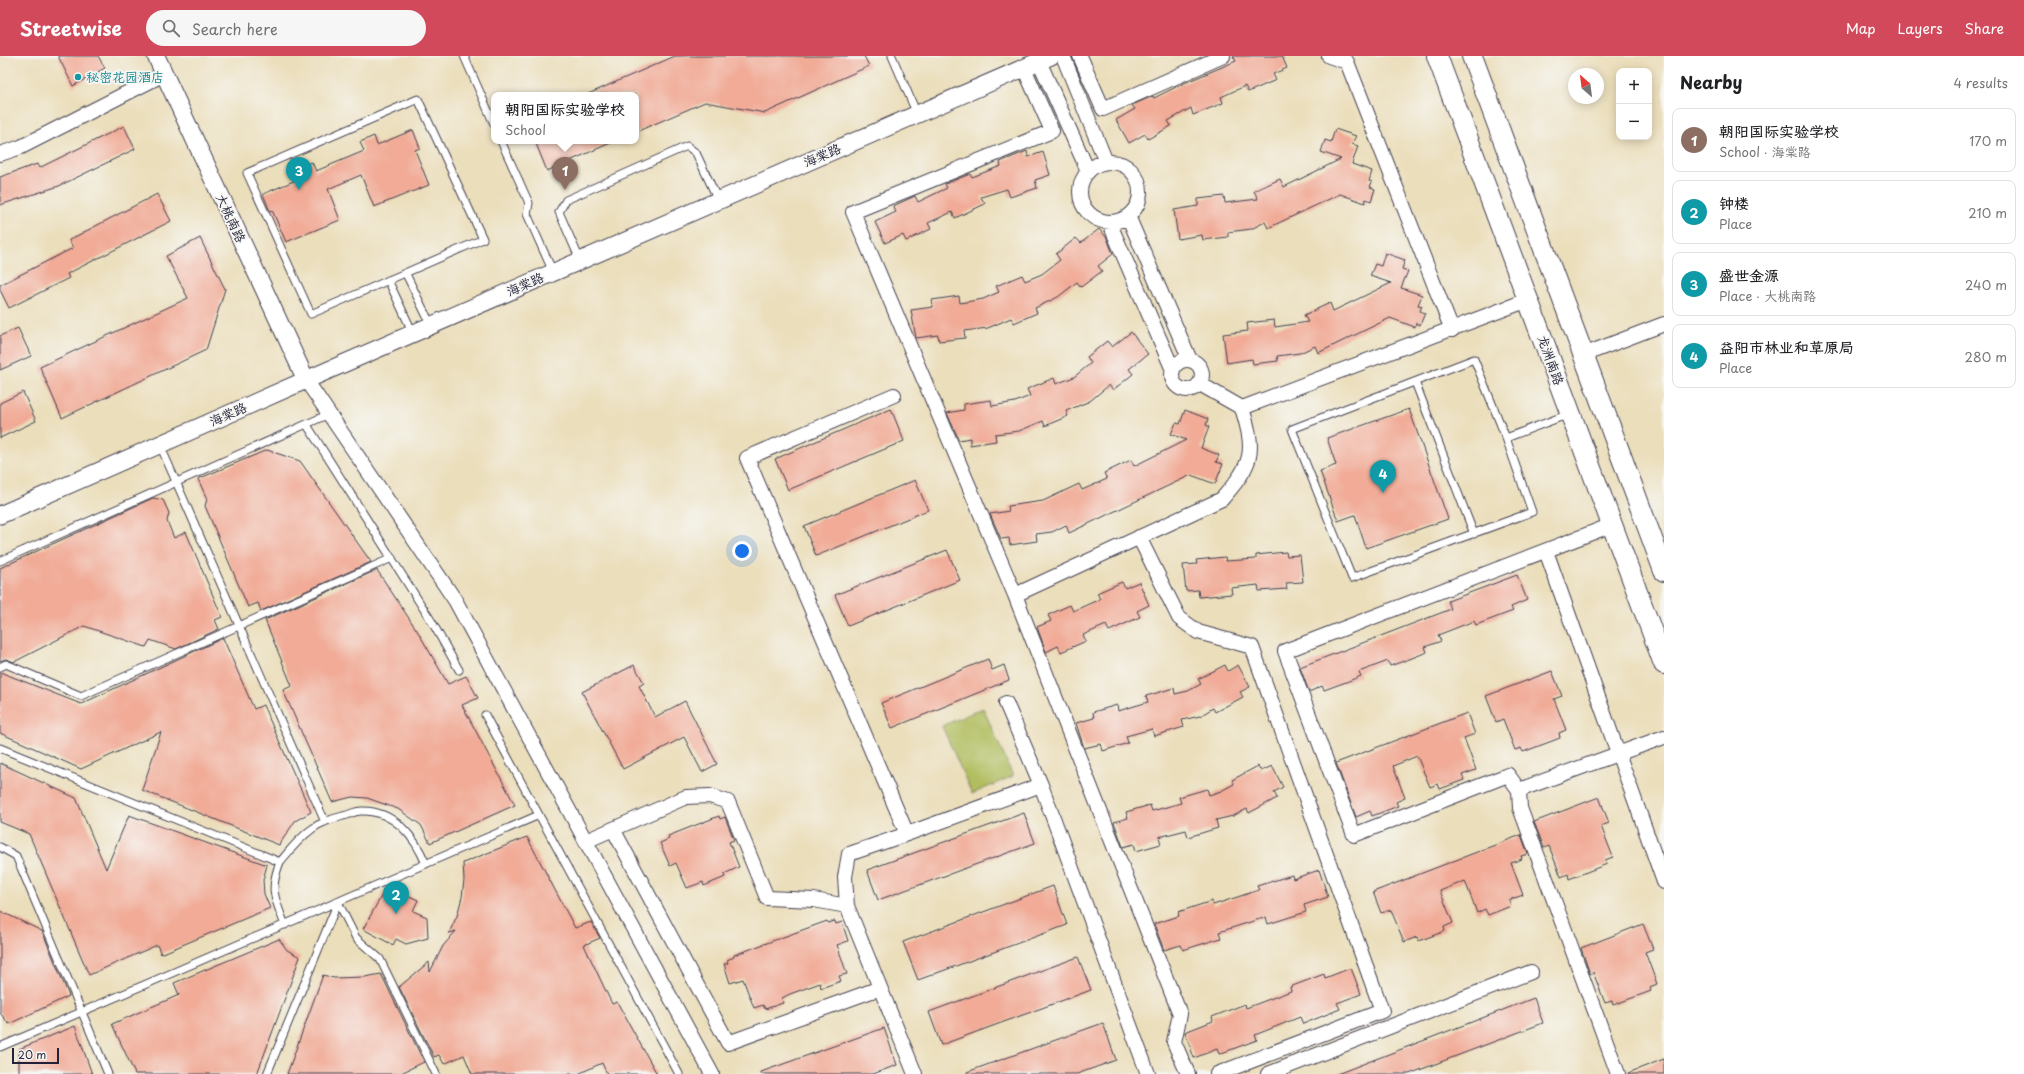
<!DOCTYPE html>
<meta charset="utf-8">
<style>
body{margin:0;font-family:"Playpen Sans","LXGW WenKai TC",sans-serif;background:#f6f6f6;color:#202124}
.controls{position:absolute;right:12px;top:12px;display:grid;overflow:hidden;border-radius:8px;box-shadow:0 2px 10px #0003}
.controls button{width:36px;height:36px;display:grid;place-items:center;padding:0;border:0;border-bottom:1px solid #e0e0e0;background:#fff;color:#202124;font:20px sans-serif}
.compass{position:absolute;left:1568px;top:12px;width:36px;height:36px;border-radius:50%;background:#fff;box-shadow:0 2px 10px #0003;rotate:332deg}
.scale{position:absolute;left:12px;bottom:10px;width:47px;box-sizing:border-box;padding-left:4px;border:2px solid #22223b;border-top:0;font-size:11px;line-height:14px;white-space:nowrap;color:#22223b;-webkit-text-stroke:3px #f6f6f2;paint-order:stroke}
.you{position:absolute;left:742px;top:495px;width:14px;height:14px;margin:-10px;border:3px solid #fff;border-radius:50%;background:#1a73e8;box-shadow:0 0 0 6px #1a73e833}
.badge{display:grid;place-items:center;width:26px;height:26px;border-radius:50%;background:#d1495b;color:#fff;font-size:13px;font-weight:700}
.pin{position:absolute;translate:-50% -33px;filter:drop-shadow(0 1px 2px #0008)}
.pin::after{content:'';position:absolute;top:21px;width:14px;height:12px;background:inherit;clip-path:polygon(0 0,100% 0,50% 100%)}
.popup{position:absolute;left:491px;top:36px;width:148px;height:52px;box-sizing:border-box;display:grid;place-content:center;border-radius:8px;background:#fff;filter:drop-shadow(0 1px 3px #0005);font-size:13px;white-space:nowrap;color:#757577}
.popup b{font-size:15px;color:#202124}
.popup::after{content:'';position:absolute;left:50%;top:100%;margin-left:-8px;border:8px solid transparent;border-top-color:#fff}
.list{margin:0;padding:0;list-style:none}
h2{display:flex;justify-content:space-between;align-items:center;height:52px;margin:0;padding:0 16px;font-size:17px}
h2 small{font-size:13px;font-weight:400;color:#757577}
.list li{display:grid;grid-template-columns:26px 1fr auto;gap:12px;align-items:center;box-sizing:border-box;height:64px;margin:0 8px 8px;padding:0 8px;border:1px solid #e0e0e0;border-radius:8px}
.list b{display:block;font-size:15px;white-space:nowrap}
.list p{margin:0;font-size:13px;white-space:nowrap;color:#757577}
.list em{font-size:13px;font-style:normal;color:#757577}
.icon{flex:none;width:22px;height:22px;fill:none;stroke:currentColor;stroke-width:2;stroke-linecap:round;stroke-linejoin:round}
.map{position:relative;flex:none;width:1664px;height:1018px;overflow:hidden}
header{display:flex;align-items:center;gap:24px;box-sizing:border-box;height:56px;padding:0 20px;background:#d1495b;color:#fff}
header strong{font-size:19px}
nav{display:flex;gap:22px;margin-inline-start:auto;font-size:14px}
.search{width:280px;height:36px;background:#f6f6f6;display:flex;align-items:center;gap:10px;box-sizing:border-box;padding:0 14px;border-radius:22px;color:#757577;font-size:15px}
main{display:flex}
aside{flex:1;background:#fff}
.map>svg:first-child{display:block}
.green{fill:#b1bd5f;stroke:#6a704d}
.building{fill:#f1ab97}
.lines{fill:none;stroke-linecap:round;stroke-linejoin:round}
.service-casing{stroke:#403e4e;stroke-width:9}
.minor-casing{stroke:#403e4e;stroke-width:16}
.tertiary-casing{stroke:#403e4e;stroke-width:19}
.secondary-casing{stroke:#403e4e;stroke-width:22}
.service{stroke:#fff;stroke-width:7}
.minor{stroke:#fff;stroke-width:14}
.tertiary{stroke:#fff;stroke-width:17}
.secondary{stroke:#fff;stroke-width:20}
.culture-dot{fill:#0f9aa8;stroke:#f6f6f2;stroke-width:1.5}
.labels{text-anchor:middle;stroke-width:3.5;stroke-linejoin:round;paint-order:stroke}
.culture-label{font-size:13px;fill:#0d838f;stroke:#f6f6f2;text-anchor:start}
.street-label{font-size:13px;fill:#22223b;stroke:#f6f6f2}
</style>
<header>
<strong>Streetwise</strong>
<div class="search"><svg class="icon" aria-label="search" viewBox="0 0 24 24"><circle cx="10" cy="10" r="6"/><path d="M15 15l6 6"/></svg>Search here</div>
<nav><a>Map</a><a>Layers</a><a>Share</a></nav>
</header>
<main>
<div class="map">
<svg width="1664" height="1018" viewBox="0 0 1664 1018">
<rect width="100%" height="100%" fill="#f6f6f2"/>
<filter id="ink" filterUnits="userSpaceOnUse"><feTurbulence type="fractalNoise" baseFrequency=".025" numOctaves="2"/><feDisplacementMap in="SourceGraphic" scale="8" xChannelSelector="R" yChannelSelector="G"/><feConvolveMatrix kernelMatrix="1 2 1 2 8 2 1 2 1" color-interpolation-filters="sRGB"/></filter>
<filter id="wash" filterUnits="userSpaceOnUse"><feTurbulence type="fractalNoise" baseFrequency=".012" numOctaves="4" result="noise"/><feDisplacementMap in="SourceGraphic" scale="16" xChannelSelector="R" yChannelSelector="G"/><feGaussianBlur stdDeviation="0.9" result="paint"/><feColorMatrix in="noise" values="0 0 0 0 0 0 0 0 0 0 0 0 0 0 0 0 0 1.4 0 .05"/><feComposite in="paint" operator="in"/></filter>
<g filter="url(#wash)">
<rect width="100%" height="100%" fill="#ebdebb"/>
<!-- green -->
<path class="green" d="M983 652 1013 720 972 738 942 670Z"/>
<g id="blocks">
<!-- building -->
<path class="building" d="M58 0H98L105 12 73 30Z
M675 0H864L869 10 765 57 705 46 636 76V39H586Z
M1233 0H1282L1287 12 1273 18 1276 24 1248 36 1245 30 1221 41 1223 47 1193 59 1191 52 1168 65 1171 70 1148 83 1145 78 1129 87 1116 64 1135 53 1132 49 1153 40 1154 42 1182 28 1236 5Z
M124 70 135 93 59 130 0 149V121L37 108 39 112Z
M1335 73 1356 80 1352 88 1358 90 1352 108 1372 115 1369 125 1372 126 1370 131 1375 133 1371 145 1366 143 1365 147 1340 138 1268 172 1265 166 1251 173 1228 176V181L1203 184 1202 179 1178 183 1174 154 1198 150V143L1224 140 1225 147 1258 143 1254 135 1280 123 1284 131 1341 103 1321 96 1325 84 1331 86Z
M413 74 420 92 415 94 429 129 374 151 361 119 328 133 340 164 286 186 272 154 270 155 263 138 301 122 297 112 312 106 316 115 364 95 360 86 374 80 377 89Z
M535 85H615L547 115Z
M1027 95 1028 101 1043 96 1050 119 1035 124 1037 132 1010 141 1007 133 981 141 985 148 955 162 952 156 928 167 931 173 906 185 903 179 885 187 875 166 896 156 893 150 915 140 918 146 947 132 945 128 970 118 972 121 1001 110 1000 106Z
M157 138 171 165 67 218 69 222 9 252 0 234V229L73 192 69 184Z
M1099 173 1107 182 1113 198 1098 210 1102 215 1081 231 1077 226 1058 241 1035 252 1037 257 1014 267 1011 262 988 272 964 275 965 282 939 285 938 279 916 282 911 254 933 251 932 244 959 240 960 247 983 243 999 236 996 230 1022 219 1025 225 1042 218 1060 204 1056 198 1076 182 1081 187Z
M200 182 225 233 206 294 62 362 40 311 188 242 166 200Z
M1385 197 1405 204 1402 213 1408 215 1401 232 1422 239 1418 249 1422 250 1420 255 1425 257 1420 269 1416 267 1415 271 1390 262 1318 297 1315 290 1300 297 1277 300 1278 305 1253 308 1252 303 1227 307 1223 278 1248 275 1247 267 1274 264 1275 271 1308 266 1304 259 1330 247 1333 255 1391 227 1370 220 1375 208 1381 210Z
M18 272 31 300 0 314V280Z
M1131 276 1148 298 1129 313 1133 318 1113 334 1109 329 1090 345 1066 355 1068 360 1045 370 1043 365 1019 375 995 378 996 385 970 389V382L959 384 947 357 964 354V348L991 344 992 350 1015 346 1030 340 1027 333 1054 322 1056 328 1074 321 1091 307 1087 301 1107 285 1112 291Z
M23 336 36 365 0 382V347Z
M891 353 904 385 788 434 775 403Z
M1409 353 1448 463 1366 492 1355 459 1338 465 1320 415 1336 409 1327 382Z
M1185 354 1208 363 1206 369 1209 371 1201 392 1219 399 1216 406 1223 408 1215 428 1191 419 1069 477 1066 469 1052 476 1036 478 1037 485 1010 489 1009 482 1001 483 990 458 1009 455 1008 450 1043 445 1079 428 1082 434 1107 423 1104 417 1131 404 1134 410 1186 384 1171 378 1176 367 1180 368Z
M267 394 300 405 371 506 261 555 258 547 248 551 205 450 207 443 198 423Z
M915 424 928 454 816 500 804 470Z
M153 442 163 444 169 457 167 465 174 482 186 476 222 561 215 564 219 573 176 593 150 584 146 591 84 570 14 606 6 603 0 605V512Z
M947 494 960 524 848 570 835 539Z
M1286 496 1287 500 1300 499 1303 526 1286 527 1287 533 1259 535 1258 529 1231 532 1232 538 1199 541 1198 534 1186 535 1183 509 1197 508 1196 504 1225 501 1226 505 1256 503V499Z
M377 514 418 576 448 628 466 620 478 642 462 649 515 749 430 787 421 769 398 753 367 742 352 741 332 746 283 634 292 630 265 564Z
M1517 519 1527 544 1511 551 1513 555 1476 569 1474 565 1438 579 1441 585 1425 591 1427 596 1412 602 1390 610 1388 605 1359 616 1361 620 1346 626 1324 634 1322 630 1309 636 1300 611 1451 553 1448 545Z
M1122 526 1125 532 1139 526 1149 549 1137 555 1140 561 1109 575 1106 569 1083 579 1086 585 1061 596 1058 590 1046 596 1037 571 1051 565 1048 559 1070 549 1073 555 1100 543 1097 537Z
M223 582 254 653 263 649 311 756 295 765 279 789 142 734 161 676 81 713 0 677V616L81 648Z
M988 603 992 614 1004 609 1009 624 892 672 881 647Z
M634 609 644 627 639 630 655 661 685 645 717 708 702 716 684 681 623 713 582 636Z
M1225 609 1228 615 1238 609 1250 631 1240 636 1243 641 1215 656 1213 652 1200 660 1182 664 1184 671 1154 680 1152 673 1126 680 1128 687 1103 695 1101 688 1084 692 1076 667 1094 662 1093 656 1117 649 1118 655 1148 646 1146 640 1174 632 1175 638 1188 635 1201 628 1198 623Z
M1552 615 1562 640 1554 643 1566 674 1559 677 1560 682 1523 696 1521 692 1515 694 1503 663 1496 666 1486 640Z
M1467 657 1475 678 1464 682 1476 714 1462 719 1464 724 1440 733 1438 728 1430 731 1417 700 1393 710 1405 742 1396 746 1398 750 1372 760 1370 755 1356 761 1336 707Z
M0 707 76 742 106 813 129 759 267 809 263 824 264 838 270 852 161 898 157 889 89 919 29 778 0 766Z
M1258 710 1261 715 1272 710 1283 731 1274 736 1277 742 1249 757 1247 753 1233 760 1216 764 1218 772 1188 781 1186 774 1159 781 1161 788 1136 795 1134 788 1123 791 1114 766 1128 762 1126 756 1150 749 1152 755 1181 747 1179 741 1207 733 1209 739 1221 735 1234 728 1232 724Z
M1599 741 1609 767 1601 770 1613 801 1605 804 1607 808 1569 823 1568 818 1561 821 1549 790 1544 792 1534 766Z
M1024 757 1035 787 878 844 867 814Z
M719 760 720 763 725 761 734 784 729 786 739 811 724 818 725 821 704 830 703 826 687 832 676 807 670 810 660 787 669 783 668 780Z
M1521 779 1528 798 1521 800 1522 803 1511 807 1523 839 1509 844 1511 850 1488 859 1485 853 1477 857 1465 825 1440 835 1453 867 1444 871 1445 875 1419 885 1417 881 1404 886 1391 854 1381 857 1373 836Z
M527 781 575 872 591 866 600 882 584 889 612 948 617 946 657 1018H607L602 1007 578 1018H472L464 999 444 1008 439 999 434 1001 399 931 429 906 430 916 443 890 456 875 449 877 457 860 462 841 464 824 463 807Z
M1319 814 1328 841 1304 849 1306 856 1268 868 1266 861 1219 876 1221 882 1183 894 1181 889 1164 894 1154 868 1179 860 1178 856 1212 845 1213 849 1259 834 1257 830 1292 819 1293 823Z
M387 830 418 844 413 855 427 861 428 882 406 888 396 883 393 889 363 873Z
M1053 830 1067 869 918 924 903 886Z
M0 855 42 875 69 940 9 968 0 957Z
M827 865 828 867 835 865 836 868 842 866 848 885 837 889 847 918 839 920 841 925 821 932 820 927 790 938 782 942 783 947 765 953 763 949 754 952 743 923 730 927 724 908 728 907 727 904 734 901V899Z
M1643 868 1653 893 1645 896 1657 928 1650 931 1651 935 1613 949 1612 945 1605 947 1593 916 1590 918 1581 892Z
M279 883 287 894 300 901 257 1018H135L112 968 179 939 174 927Z
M1078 901 1091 934 941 989 929 956Z
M1351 912 1361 938 1337 947 1340 953 1303 968 1300 961 1255 979 1257 984 1219 998 1217 993 1194 1002 1185 976 1213 965 1212 961 1245 948 1246 952 1291 935 1290 931 1324 918 1325 922Z
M381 918 424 1006 399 1018H287L323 919 334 922 365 921Z
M1534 942 1543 967 1409 1018H1337Z
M1103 967 1116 1004 1077 1018H967V1016Z
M75 970 92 1018H19V993Z
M884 972 897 1009 873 1018H761V1016Z
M1664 1003V1018H1628V1017Z"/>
</g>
</g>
<g filter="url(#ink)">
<use href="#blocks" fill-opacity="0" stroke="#403e4e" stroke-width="1"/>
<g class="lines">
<defs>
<path id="service" d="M464 0 494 68
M892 0 917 58
M418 43 483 183 311 258 247 117Z
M501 85 529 147 527 158 553 216
M580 204 559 156 566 144 687 90 696 97 718 144
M406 218 431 269
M388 224 413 277
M1415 326 1474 478
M307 369 432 566 459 614
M1506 382 1532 456 1352 522 1292 373 1474 303 1506 382 1569 358
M160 389 325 766
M0 505 329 358
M0 611 6 608 81 640 392 502
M485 659 679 1018
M0 692 280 806C269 834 275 843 285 869
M0 791 16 800 108 1018
M280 806C290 794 299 782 312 773 321 766 332 763 343 760 349 759 355 755 361 755 394 754 415 781 426 808
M338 846 356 882 380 903 436 1018
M0 991 539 759
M267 1018 338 846"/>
<path id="minor" d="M1063 0 1106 106
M1080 0 1103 53 1223 0
M1329 0 1347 6 1452 274
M1039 5 1088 115
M1024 12 1052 75 853 156 1015 539 1222 443C1253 407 1256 397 1242 352L1528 244
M0 98 21 91 164 18
M1080 136a30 30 0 1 1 60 0a30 30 0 1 1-60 0Z
M1128 160 1190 304
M1109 166 1173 314
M1583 299 1664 268
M1172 319a15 15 0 1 1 30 0a15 15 0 1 1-30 0Z
M306 324 455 544 712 1018
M1200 328 1242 352
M894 339 747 402 907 778 1041 729 1006 647
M1612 469 1285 595 1354 779 1508 719 1519 734 1664 681
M1139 481 1179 562 1198 576 1252 591 1382 955 1217 1018
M1546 495 1664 826
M1015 539 1180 958 1174 986 1188 1018
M1041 729 1148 1018
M1519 734 1520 752 1618 1018
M613 773 728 987 880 932
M907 778 849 798 845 821 847 850 915 1018
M586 785 686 741 710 740 728 746 767 842 814 844 847 850
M1268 1018 1531 916"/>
<path id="tertiary" d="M156 0 306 324
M0 459 306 324 1051 0"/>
<path id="secondary" d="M1437 0 1664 608
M1472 0 1664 515"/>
</defs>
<!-- service casing -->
<use href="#service" class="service-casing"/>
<!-- minor casing -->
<use href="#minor" class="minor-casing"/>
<!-- tertiary casing -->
<use href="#tertiary" class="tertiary-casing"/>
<!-- secondary casing -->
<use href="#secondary" class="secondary-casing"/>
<!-- service -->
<use href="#service" class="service"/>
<!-- minor -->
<use href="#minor" class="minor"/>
<!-- tertiary -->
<use href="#tertiary" class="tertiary"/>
<!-- secondary -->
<use href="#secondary" class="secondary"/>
</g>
</g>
<!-- markers -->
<circle class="culture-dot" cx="78" cy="21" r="4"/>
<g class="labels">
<!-- culture labels -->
<g class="culture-label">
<text x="86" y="26">秘密花园酒店</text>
</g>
<!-- street labels -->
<g class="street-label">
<text transform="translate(822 99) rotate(-23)" y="5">海棠路</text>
<text transform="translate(231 162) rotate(65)" y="5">大桃南路</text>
<text transform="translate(525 228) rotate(-24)" y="5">海棠路</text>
<text transform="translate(1551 304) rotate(70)" y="5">龙洲南路</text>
<text transform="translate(228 358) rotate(-24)" y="5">海棠路</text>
</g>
</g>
</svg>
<div class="controls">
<button>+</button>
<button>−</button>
</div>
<svg class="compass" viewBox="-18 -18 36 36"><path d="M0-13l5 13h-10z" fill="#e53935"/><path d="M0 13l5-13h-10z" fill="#757577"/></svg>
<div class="scale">20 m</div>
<div class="you"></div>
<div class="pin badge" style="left:565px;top:134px;background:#8d6e63">1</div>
<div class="popup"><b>朝阳国际实验学校</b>School</div>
<div class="pin badge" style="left:396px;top:858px;background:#0f9aa8">2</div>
<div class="pin badge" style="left:299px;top:134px;background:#0f9aa8">3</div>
<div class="pin badge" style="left:1383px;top:437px;background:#0f9aa8">4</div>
</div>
<aside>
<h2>Nearby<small>4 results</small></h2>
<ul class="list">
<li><span class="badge" style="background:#8d6e63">1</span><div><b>朝阳国际实验学校</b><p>School · 海棠路</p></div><em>170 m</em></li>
<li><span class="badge" style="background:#0f9aa8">2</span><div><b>钟楼</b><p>Place</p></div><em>210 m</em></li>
<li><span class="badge" style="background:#0f9aa8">3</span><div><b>盛世金源</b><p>Place · 大桃南路</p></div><em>240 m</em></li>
<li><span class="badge" style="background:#0f9aa8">4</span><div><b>益阳市林业和草原局</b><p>Place</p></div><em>280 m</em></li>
</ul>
</aside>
</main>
